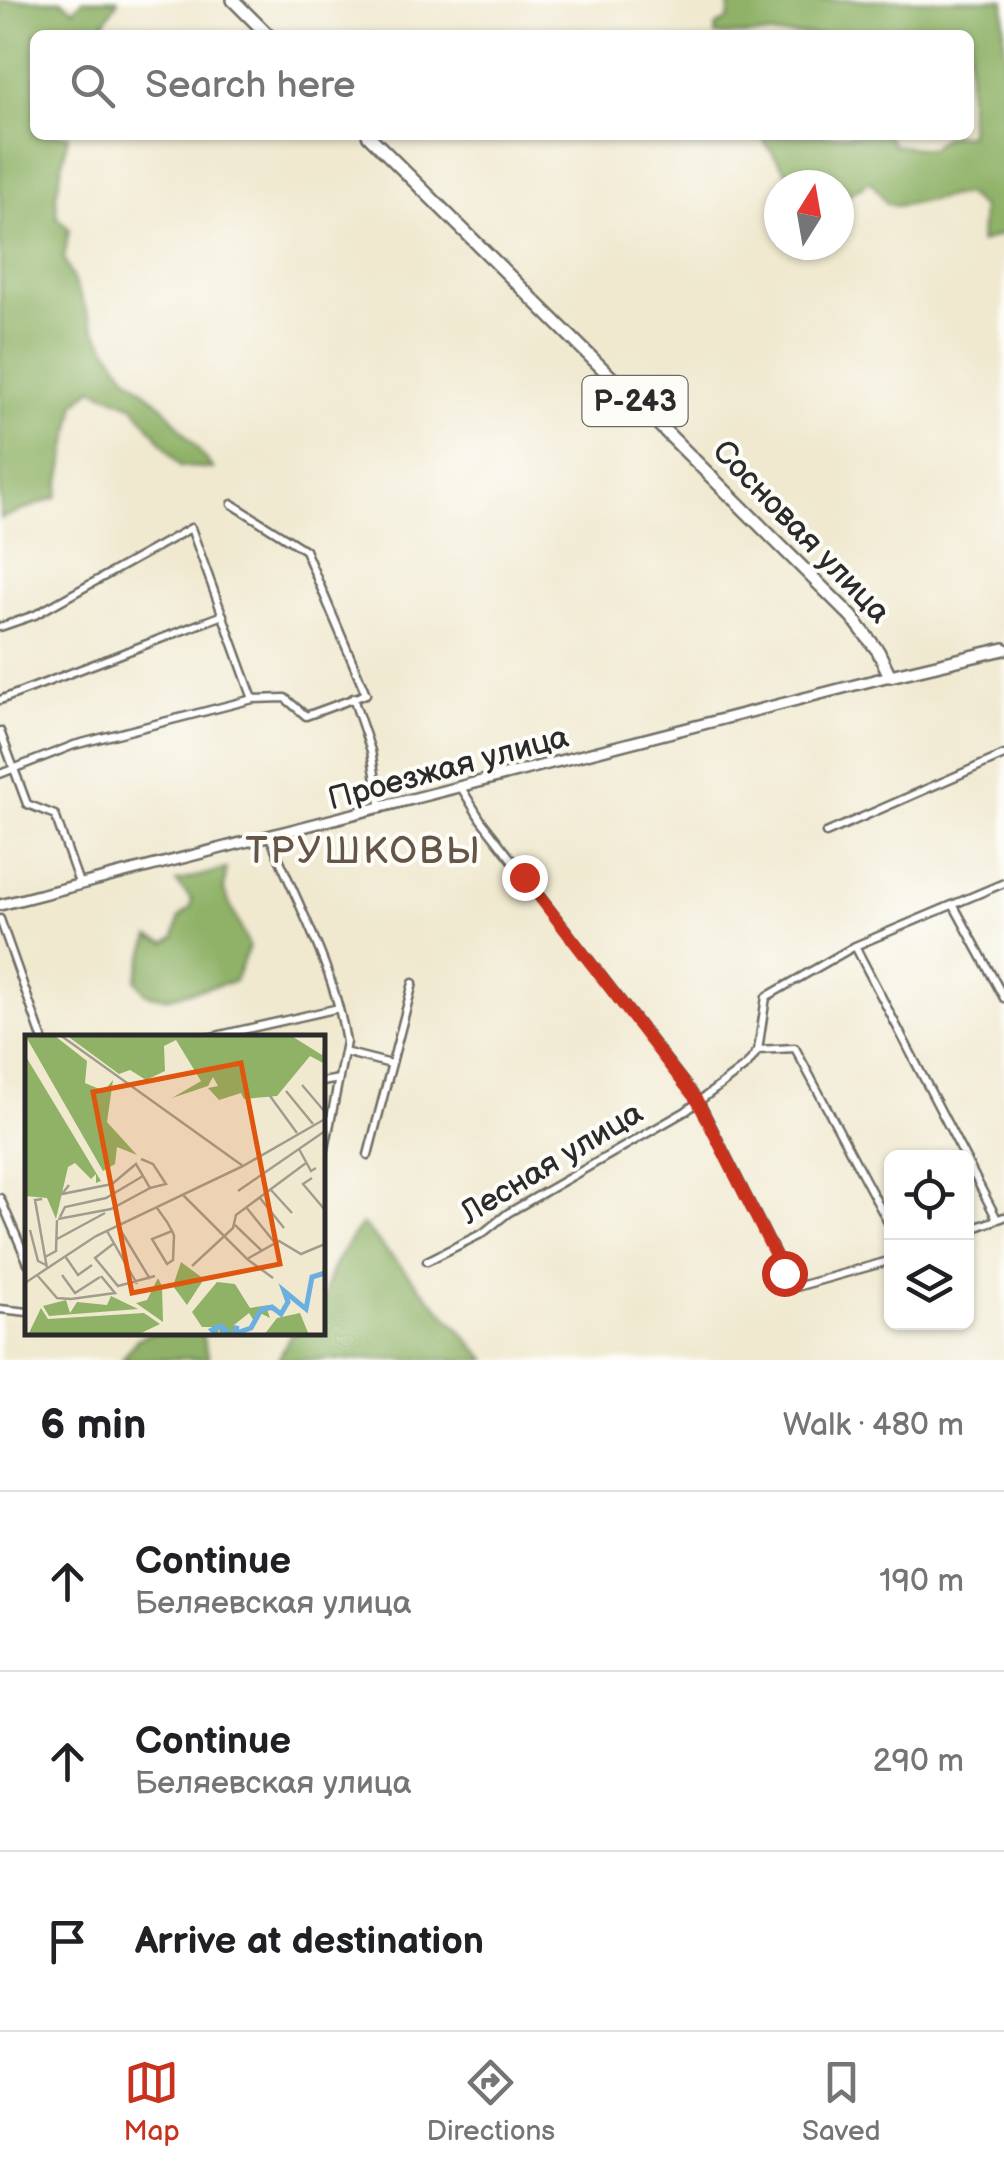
<!DOCTYPE html>
<meta charset="utf-8">
<style>
body{margin:0;font-family:"Balsamiq Sans",sans-serif;background:#f6f6f6;color:#202124}
.controls{position:absolute;right:30px;bottom:30px;display:grid;overflow:hidden;border-radius:15px;box-shadow:0 2px 8px #0004}
.controls button{width:90px;height:90px;display:grid;place-items:center;padding:0;border:0;border-bottom:2px solid #e0e0e0;background:#fff;color:#202124;font:50px sans-serif}
.compass{position:absolute;left:764px;top:170px;width:90px;height:90px;border-radius:50%;background:#fff;box-shadow:0 2px 8px #0004;rotate:11deg}
.stop{position:absolute;width:30px;height:30px;margin:-22px;border:8px solid #c8321e;border-radius:50%;background:#fff}
.stop.end{background:#c8321e;border-color:#fff;box-shadow:0 2px 10px #0008}
.list{margin:0;padding:0;list-style:none}
h2{display:flex;justify-content:space-between;align-items:center;height:130px;margin:0;padding:0 40px;font-size:42px}
h2 small{font-size:32px;font-weight:400;color:#757577}
.list li{display:grid;grid-template-columns:65px 1fr auto;gap:30px;align-items:center;box-sizing:border-box;height:180px;padding:0 40px;border-top:2px solid #e0e0e0}
.list b{display:block;font-size:38px;white-space:nowrap}
.list p{margin:0;font-size:32px;white-space:nowrap;color:#757577}
.list em{font-size:32px;font-style:normal;color:#757577}
.icon{flex:none;width:55px;height:55px;fill:none;stroke:currentColor;stroke-width:2;stroke-linecap:round;stroke-linejoin:round}
.map{position:relative;flex:none;width:1004px;height:1360px;overflow:hidden}
.search{position:absolute;background:#fff;box-shadow:0 2px 8px #0004;left:30px;right:30px;top:30px;height:110px;display:flex;align-items:center;gap:25px;box-sizing:border-box;padding:0 35px;border-radius:15px;color:#757577;font-size:38px}
.sheet{height:670px;background:#fff}
nav{display:flex;justify-content:space-around;align-items:center;box-sizing:border-box;height:140px;border-top:2px solid #e0e0e0;background:#fff;font-size:28px;color:#757577}
nav a{display:grid;justify-items:center;gap:5px}
nav .on{color:#c8321e}
.map>svg:first-child{display:block}
.forest{fill:#8fb267;stroke:#5d6e49;stroke-width:2.5}
.lines{fill:none;stroke-linecap:round;stroke-linejoin:round}
.street-casing{stroke:#706e65;stroke-width:11}
.primary-casing{stroke:#706e65;stroke-width:14}
.highway-casing{stroke:#706e65;stroke-width:16}
.street{stroke:#fff;stroke-width:6}
.primary{stroke:#fff;stroke-width:9}
.highway{stroke:#fff;stroke-width:11}
.route{stroke:#c8321e;stroke-width:12}
.labels{text-anchor:middle;stroke-width:8;stroke-linejoin:round;paint-order:stroke}
.shield{fill:#fdfcf7;stroke:#6a6a68;stroke-width:2.5}
.shield-label{font-size:30px;font-weight:bold;fill:#2b2b2b}
.street-label{font-size:32px;fill:#2b2b2b;stroke:#fdfcf7}
.quarter-label{font-size:38px;letter-spacing:2.5px;fill:#655546;stroke:#fdfcf7}
.inset-river{fill:none;stroke:#6aafe0;stroke-width:5}
.inset-road{fill:none;stroke:#a19d8e;stroke-width:2.5}
.view{fill:#df570e;fill-opacity:0.15;stroke:#df570e;stroke-width:5}
.inset-edge{fill:none;stroke:#2b2b2b;stroke-width:5}
</style>
<div class="map">
<svg width="1004" height="1360" viewBox="0 0 1004 1360">
<rect width="100%" height="100%" fill="#fdfcf7"/>
<filter id="ink" filterUnits="userSpaceOnUse"><feTurbulence type="fractalNoise" baseFrequency=".01" numOctaves="2"/><feDisplacementMap in="SourceGraphic" scale="20" xChannelSelector="R" yChannelSelector="G"/><feConvolveMatrix kernelMatrix="1 2 1 2 8 2 1 2 1" color-interpolation-filters="sRGB"/></filter>
<filter id="wash" filterUnits="userSpaceOnUse"><feTurbulence type="fractalNoise" baseFrequency=".0048" numOctaves="4" result="noise"/><feDisplacementMap in="SourceGraphic" scale="40" xChannelSelector="R" yChannelSelector="G"/><feGaussianBlur stdDeviation="2.25" result="paint"/><feColorMatrix in="noise" values="0 0 0 0 0 0 0 0 0 0 0 0 0 0 0 0 0 1.4 0 .05"/><feComposite in="paint" operator="in"/></filter>
<g filter="url(#wash)">
<rect width="100%" height="100%" fill="#f0e9d0"/>
<!-- forest -->
<path class="forest" d="M0 0H61L74 10 82 0H118L97 35H35V135H68L56 196 57 217 69 229 64 259 95 330 125 374 164 407 213 469 180 466 134 406 92 388 76 403 57 497 0 519Z
M711 0H1004V233L980 243 982 208 965 194 896 206 887 204 871 181 839 200V185H796L765 143 763 135H887L893 145 930 149 946 135H969V35H715L716 27 728 19 730 5Z
M226 869 224 891 249 946 235 981 165 998 146 994 136 980 150 937 166 943 175 937 179 918 190 909 192 900 176 882Z
M362 1224 487 1360H278L291 1333 322 1332C322 1283 331 1263 362 1224Z
M150 1333H201L209 1358 122 1360 137 1339Z"/>
</g>
<g filter="url(#ink)">
<g class="lines">
<defs>
<path id="street" d="M232 504 305 550 366 694 306 716 285 698 253 699
M0 627 35 615 191 528 253 699 74 745 0 774
M353 698 371 751 381 809
M0 700 223 615
M0 731 27 804 55 815 79 883
M462 789 481 820 699 1101 790 1282 796 1287 892 1260
M826 833 1004 755
M271 839C298 906 335 970 346 1042L322 1164
M954 906 1004 998
M0 919 42 1038
M855 946 997 1219
M207 1038 339 1008
M758 1050 795 1048 892 1230
M344 1052 391 1064
M322 1082 339 1079
M368 1155 413 983
M0 1198 28 1263
M966 1231 1004 1217
M427 1261 483 1233 508 1213 686 1111 747 1065 758 1050 766 997 855 946 1004 883
M0 1309 28 1312"/>
<path id="primary" d="M0 905 890 676"/>
<path id="highway" d="M233 0 268 35
M368 135 852 617 878 651 890 676 1004 649"/>
</defs>
<!-- street casing -->
<use href="#street" class="street-casing"/>
<!-- primary casing -->
<use href="#primary" class="primary-casing"/>
<!-- highway casing -->
<use href="#highway" class="highway-casing"/>
<!-- street -->
<use href="#street" class="street"/>
<!-- primary -->
<use href="#primary" class="primary"/>
<!-- highway -->
<use href="#highway" class="highway"/>
</g>
</g>
<g class="lines" filter="url(#ink)">
<!-- route -->
<path class="route" d="M524 877 698 1102 784 1273"/>
</g>
<g class="labels">
<!-- shield labels -->
<rect class="shield" x="582.5" y="376" width="105" height="50" rx="8"/>
<g class="shield-label">
<text x="635" y="411">Р-243</text>
</g>
<!-- street labels -->
<g class="street-label">
<text transform="translate(802 531) rotate(46)" y="11">Сосновая улица</text>
<text transform="translate(448 767) rotate(-15)" y="11">Проезжая улица</text>
<text transform="translate(551 1162) rotate(-31)" y="11">Лесная улица</text>
</g>
<!-- quarter labels -->
<g class="quarter-label">
<text x="364" y="863">ТРУШКОВЫ</text>
</g>
</g>
<!-- overview -->
<g transform="translate(25 1035)">
<rect width="300" height="300" fill="#f0e9d0"/>
<path d="M0 0 30 1 62 26 60 48 79 56 88 45 82 87 112 120 92 112 90 129 78 136ZM41 0H265L297 20 300 0V29L285 21 252 61 219 64 216 58 194 65 183 53 193 51 188 42 183 51 147 63 176 46 151 5 139 11 140 36 121 45 105 35 94 39ZM0 20 76 146 71 148V139L66 144 50 128 43 132 31 184 22 163 0 161ZM156 227 179 244 162 270 148 251ZM133 243 137 251 138 287 111 268 122 265ZM192 247 210 249 225 273 244 270 251 277 242 274 245 283 235 278 229 286 224 278 209 290 217 300H195L194 293 193 300H189V292H177L167 277ZM86 261 113 274 24 281 18 271 41 265 45 278 52 267 82 270ZM16 273 23 284 119 278 135 289 112 300H3ZM275 278 284 300H239L252 283Z" fill="#8fb267"/>
<path class="inset-river" d="M192 300 187 295 195 291 201 295 196 300M208 300 212 291 211 298 226 293 236 275 247 272 256 279 263 267 259 256 281 274 287 242 300 238"/>
<path class="inset-road" d="M35 0 218 131 300 84M277 50 300 77M261 56 288 89M245 61 272 98M274 114 286 136 291 133M116 124 128 129 141 149 125 153M287 143 278 149 300 175M246 155 267 178M213 156 300 96M158 160 222 224 254 206 276 219 300 209M235 163 259 193M17 164 10 165 22 233M221 172 250 208M132 173 142 187 147 196 148 198 149 201 148 225 142 229 127 204 147 196M35 182 40 172 81 163 118 141M33 184 86 174 125 153 111 129 87 149 37 159 44 150M210 190 237 216M93 191 125 244M5 195 13 226 21 230M82 196 112 249M32 204 80 178M88 209 70 223 93 251 130 241M40 221 53 240 67 230M20 222 31 216 32 185M222 224 248 243M167 231 208 193 211 180 281 128M12 240 32 263 46 264 90 258 76 241M37 240 50 258 75 242M0 248 71 201 218 131"/>
<path class="view" d="M216 28 255 229 107 258 68 57Z"/>
<rect width="300" height="300" class="inset-edge"/>
</g>
</svg>
<div class="controls">
<button><svg class="icon" aria-label="locate" viewBox="0 0 24 24"><circle cx="12" cy="12" r="6"/><path d="M12 2v4M12 18v4M2 12h4M18 12h4"/></svg></button>
<button><svg class="icon" aria-label="layers" viewBox="0 0 24 24"><path d="M12 4l9 5-9 5-9-5zM3 14l9 5 9-5"/></svg></button>
</div>
<svg class="compass" viewBox="-18 -18 36 36"><path d="M0-13l5 13h-10z" fill="#e53935"/><path d="M0 13l5-13h-10z" fill="#757577"/></svg>
<div class="stop" style="left:784px;top:1273px"></div>
<div class="stop end" style="left:524px;top:877px"></div>
<div class="search"><svg class="icon" aria-label="search" viewBox="0 0 24 24"><circle cx="10" cy="10" r="6"/><path d="M15 15l6 6"/></svg>Search here</div>
</div>
<section class="sheet">
<h2>6 min<small>Walk · 480 m</small></h2>
<ul class="list">
<li><svg class="icon" aria-label="ahead" viewBox="0 0 24 24"><path d="M12 20V5M6 11l6-6 6 6"/></svg><div><b>Continue</b><p>Беляевская улица</p></div><em>190 m</em></li>
<li><svg class="icon" aria-label="ahead" viewBox="0 0 24 24"><path d="M12 20V5M6 11l6-6 6 6"/></svg><div><b>Continue</b><p>Беляевская улица</p></div><em>290 m</em></li>
<li><svg class="icon" aria-label="arrive" viewBox="0 0 24 24"><path d="M6 21V4h12l-3 4 3 4H6"/></svg><div><b>Arrive at destination</b></div></li>
</ul>
</section>
<nav>
<a class="on"><svg class="icon" aria-label="map" viewBox="0 0 24 24"><path d="M3 6l6-2 6 2 6-2v14l-6 2-6-2-6 2zM9 4v14M15 6v14"/></svg>Map</a>
<a><svg class="icon" aria-label="directions" viewBox="0 0 24 24"><path d="M12 3l9 9-9 9-9-9zM9 14v-3h6M13 9l2 2-2 2"/></svg>Directions</a>
<a><svg class="icon" aria-label="saved" viewBox="0 0 24 24"><path d="M7 4h10v16l-5-4-5 4z"/></svg>Saved</a>
</nav>
